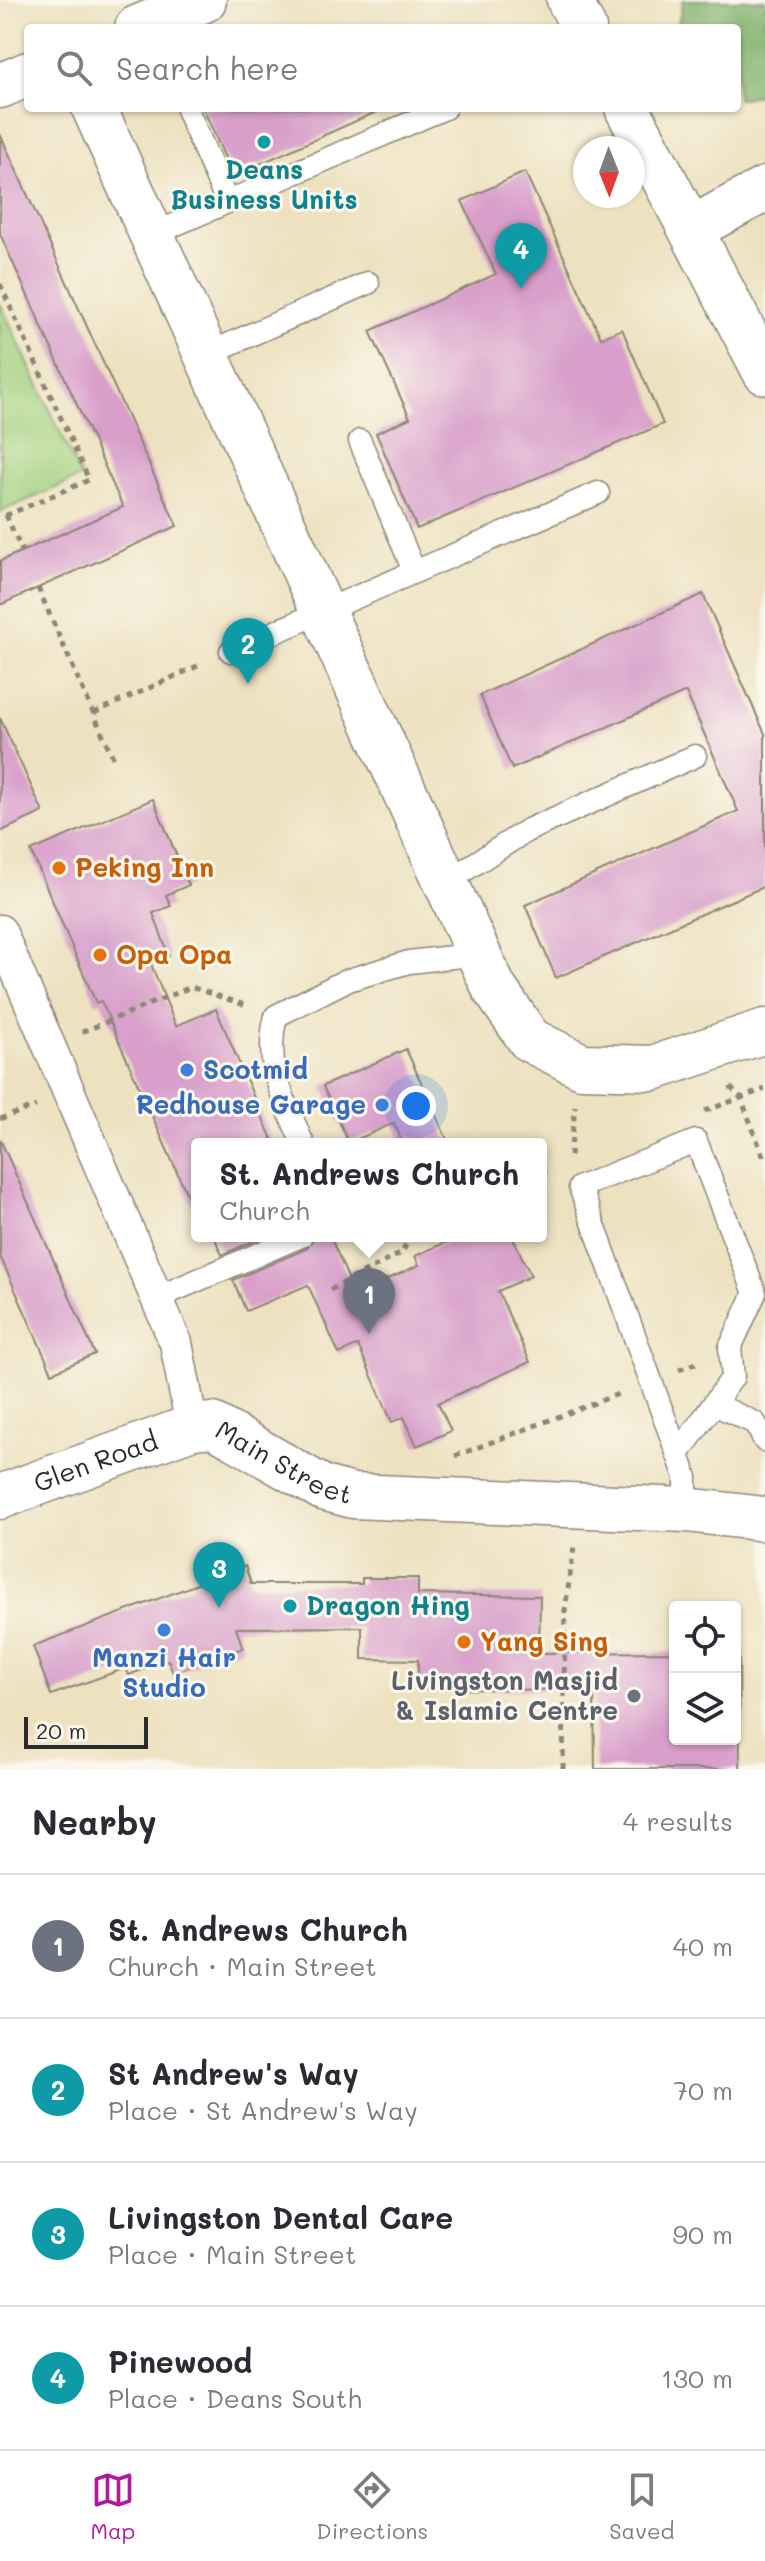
<!DOCTYPE html>
<meta charset="utf-8">
<style>
body{margin:0;font-family:Mali,sans-serif;background:#f2f2f3;color:#2b2b33}
.controls{position:absolute;right:24px;bottom:24px;display:grid;overflow:hidden;border-radius:8px;box-shadow:0 2px 6px #0004}
.controls button{width:72px;height:72px;display:grid;place-items:center;padding:0;border:0;border-bottom:2px solid #e1e1e2;background:#fff;color:#2b2b33;font:40px sans-serif}
.compass{position:absolute;left:573px;top:136px;width:72px;height:72px;border-radius:50%;background:#fff;box-shadow:0 2px 6px #0004;rotate:179deg}
.scale{position:absolute;left:24px;bottom:20px;width:124px;box-sizing:border-box;padding-left:8px;border:4px solid #2b2b2b;border-top:0;font-size:22px;line-height:28px;white-space:nowrap;color:#2b2b2b;-webkit-text-stroke:6px #fbf7ec;paint-order:stroke}
.you{position:absolute;left:416px;top:1106px;width:28px;height:28px;margin:-20px;border:6px solid #fff;border-radius:50%;background:#1a73e8;box-shadow:0 0 0 12px #1a73e833}
.badge{display:grid;place-items:center;width:52px;height:52px;border-radius:50%;background:#b5179e;color:#fff;font-size:26px;font-weight:700}
.pin{position:absolute;translate:-50% -66px;filter:drop-shadow(0 2px 4px #0008)}
.pin::after{content:'';position:absolute;top:42px;width:28px;height:24px;background:inherit;clip-path:polygon(0 0,100% 0,50% 100%)}
.popup{position:absolute;left:191px;top:1138px;width:356px;height:104px;box-sizing:border-box;display:grid;place-content:center;border-radius:8px;background:#fff;filter:drop-shadow(0 2px 6px #0005);font-size:26px;white-space:nowrap;color:#7c7c81}
.popup b{font-size:30px;color:#2b2b33}
.popup::after{content:'';position:absolute;left:50%;top:100%;margin-left:-16px;border:16px solid transparent;border-top-color:#fff}
.list{margin:0;padding:0;list-style:none}
h2{display:flex;justify-content:space-between;align-items:center;height:104px;margin:0;padding:0 32px;font-size:34px}
h2 small{font-size:26px;font-weight:400;color:#7c7c81}
.list li{display:grid;grid-template-columns:52px 1fr auto;gap:24px;align-items:center;box-sizing:border-box;height:144px;padding:0 32px;border-top:2px solid #e1e1e2}
.list b{display:block;font-size:30px;white-space:nowrap}
.list p{margin:0;font-size:26px;white-space:nowrap;color:#7c7c81}
.list em{font-size:26px;font-style:normal;color:#7c7c81}
.icon{flex:none;width:44px;height:44px;fill:none;stroke:currentColor;stroke-width:2;stroke-linecap:round;stroke-linejoin:round}
.map{position:relative;flex:none;width:765px;height:1769px;overflow:hidden}
.search{position:absolute;background:#fff;box-shadow:0 2px 6px #0004;left:24px;right:24px;top:24px;height:88px;display:flex;align-items:center;gap:20px;box-sizing:border-box;padding:0 28px;border-radius:8px;color:#7c7c81;font-size:30px}
.sheet{height:680px;background:#fff}
nav{display:flex;justify-content:space-around;align-items:center;box-sizing:border-box;height:112px;border-top:2px solid #e1e1e2;background:#fff;font-size:22px;color:#7c7c81}
nav a{display:grid;justify-items:center;gap:4px}
nav .on{color:#b5179e}
.map>svg:first-child{display:block}
.green{fill:#a3d17e;stroke:#677e54;stroke-width:2}
.forest{fill:#82b36d;stroke:#566f4c;stroke-width:2}
.building{fill:#d89fca}
.lines{fill:none;stroke-linecap:round;stroke-linejoin:round}
.service-casing{stroke:#8c8676;stroke-width:25}
.pedestrian-casing{stroke:#8c8676;stroke-width:35}
.minor-casing{stroke:#8c8676;stroke-width:47}
.tertiary-casing{stroke:#8c8676;stroke-width:47}
.path{stroke:#8c8676;stroke-width:5;stroke-dasharray:6 6;stroke-linecap:butt}
.service{stroke:#fff;stroke-width:22}
.pedestrian{stroke:#fff;stroke-width:32}
.minor{stroke:#fff;stroke-width:44}
.tertiary{stroke:#fff;stroke-width:44}
.culture-dot{fill:#0f9aa8;stroke:#fbf7ec;stroke-width:3}
.food-dot{fill:#e8710a;stroke:#fbf7ec;stroke-width:3}
.shop-dot{fill:#3f7fe0;stroke:#fbf7ec;stroke-width:3}
.worship-dot{fill:#6b7280;stroke:#fbf7ec;stroke-width:3}
.labels{text-anchor:middle;stroke-width:6;stroke-linejoin:round;paint-order:stroke}
.culture-label{font-size:26px;font-weight:bold;fill:#0d838f;stroke:#fbf7ec}
.food-label{font-size:26px;font-weight:bold;fill:#c56008;stroke:#fbf7ec;text-anchor:start}
.shop-label{font-size:26px;font-weight:bold;fill:#366cbe;stroke:#fbf7ec;text-anchor:start}
.street-label{font-size:26px;fill:#2b2b2b;stroke:#fbf7ec}
.worship-label{font-size:26px;font-weight:bold;fill:#5b616d;stroke:#fbf7ec;text-anchor:end}
</style>
<div class="map">
<svg width="765" height="1769" viewBox="0 0 765 1769">
<rect width="100%" height="100%" fill="#fbf7ec"/>
<filter id="ink" filterUnits="userSpaceOnUse"><feTurbulence type="fractalNoise" baseFrequency=".0125" numOctaves="2"/><feDisplacementMap in="SourceGraphic" scale="16" xChannelSelector="R" yChannelSelector="G"/><feConvolveMatrix kernelMatrix="1 2 1 2 8 2 1 2 1" color-interpolation-filters="sRGB"/></filter>
<filter id="wash" filterUnits="userSpaceOnUse"><feTurbulence type="fractalNoise" baseFrequency=".006" numOctaves="4" result="noise"/><feDisplacementMap in="SourceGraphic" scale="32" xChannelSelector="R" yChannelSelector="G"/><feGaussianBlur stdDeviation="1.8" result="paint"/><feColorMatrix in="noise" values="0 0 0 0 0 0 0 0 0 0 0 0 0 0 0 0 0 1.4 0 .05"/><feComposite in="paint" operator="in"/></filter>
<g filter="url(#wash)">
<rect width="100%" height="100%" fill="#ede1c0"/>
<!-- green -->
<path class="green" d="M0 303 81 477 0 512Z"/>
<!-- forest -->
<path class="forest" d="M683 0H765V94L737 99V28H677Z"/>
<g id="blocks">
<!-- building -->
<path class="building" d="M203 108H385L233 176Z
M0 134 177 526 0 605V561L123 507 0 234Z
M525 172 601 338 622 329 663 424 417 529 376 433 410 418 370 331 496 274 462 201Z
M703 594 765 734V886L556 978 525 905 738 811 686 692 512 769 480 695Z
M0 718 43 812 0 832Z
M153 799 189 885 166 895 171 906 153 913 169 956 151 964 176 1026 216 1009 274 1144H197V1217L101 1001 96 1003 31 851Z
M406 1049 449 1144H403L394 1123 349 1143 323 1086Z
M0 1139 95 1354 52 1373 0 1256Z
M214 1236H265L222 1255Z
M315 1236H330L355 1294 419 1265 415 1256 460 1236H512L531 1276 498 1291 530 1362 438 1403 451 1431 417 1446 404 1417 392 1422 358 1345 339 1354 308 1285 246 1311 233 1280 306 1249Z
M245 1566 251 1584H362V1578H418V1594L540 1596 539 1653 675 1652V1739H735V1651H739L740 1769H595L594 1690 418 1689V1660L362 1659V1627L236 1628 243 1648 212 1659 173 1673 168 1660 129 1675 126 1668 51 1695 33 1646Z"/>
</g>
</g>
<g filter="url(#ink)">
<use href="#blocks" fill-opacity="0" stroke="#8c8676" stroke-width="2"/>
<g class="lines">
<defs>
<path id="service" d="M188 112 227 202
M151 235 445 108
M205 355 368 283
M360 441 414 571
M231 651 598 493
M446 882 526 831 695 756
M303 1144C284 1098 263 1066 276 1016L345 981 409 962 478 954
M156 1298 301 1236
M714 1404 755 1423 765 1441
M678 1454 733 1377 730 1348 755 1293 696 1141 580 1187 686 1477V1510"/>
<path id="pedestrian" d="M0 931 176 1343 192 1427"/>
<g id="minor">
<path d="M137 28 204 0"/>
<path d="M0 86 28 74"/>
<path d="M94 108 494 988 530 1040 582 1066 653 1068 765 1031"/>
<path id="s1" d="M0 1497 192 1427 213 1425 323 1488 353 1496 686 1510 765 1519"/>
</g>
<path id="tertiary" d="M569 0 584 28
M627 108 765 372
M693 228 765 189"/>
</defs>
<!-- service casing -->
<use href="#service" class="service-casing"/>
<!-- pedestrian casing -->
<use href="#pedestrian" class="pedestrian-casing"/>
<!-- minor casing -->
<use href="#minor" class="minor-casing"/>
<!-- tertiary casing -->
<use href="#tertiary" class="tertiary-casing"/>
<!-- path -->
<path class="path" d="M0 284 89 480 0 518
M6 515 22 551
M38 588 115 762
M94 713 202 664
M82 1032 191 987 248 1006
M730 1087 741 1098 765 1161
M705 1111 765 1089
M0 1119 36 1106
M570 1156 575 1106
M541 1175 551 1170
M330 1290 402 1253 410 1236
M679 1370 699 1362
M455 1456 621 1393
M563 1769 565 1610 574 1547"/>
<!-- service -->
<use href="#service" class="service"/>
<!-- pedestrian -->
<use href="#pedestrian" class="pedestrian"/>
<!-- minor -->
<use href="#minor" class="minor"/>
<!-- tertiary -->
<use href="#tertiary" class="tertiary"/>
</g>
</g>
<!-- markers -->
<g class="culture-dot">
<circle cx="264" cy="142" r="8"/>
<circle cx="290" cy="1606" r="8"/>
</g>
<g class="food-dot">
<circle cx="59" cy="868" r="8"/>
<circle cx="100" cy="955" r="8"/>
<circle cx="464" cy="1642" r="8"/>
</g>
<g class="shop-dot">
<circle cx="187" cy="1070" r="8"/>
<circle cx="382" cy="1105" r="8"/>
<circle cx="164" cy="1630" r="8"/>
</g>
<circle class="worship-dot" cx="634" cy="1696" r="8"/>
<g class="labels">
<!-- culture labels -->
<g class="culture-label">
<text x="264" y="179">Deans<tspan x="264" dy="30">Business Units</tspan></text>
<text x="306" y="1615" text-anchor="start">Dragon Hing</text>
</g>
<!-- food labels -->
<g class="food-label">
<text x="75" y="877">Peking Inn</text>
<text x="116" y="964">Opa Opa</text>
<text x="480" y="1651">Yang Sing</text>
</g>
<!-- shop labels -->
<g class="shop-label">
<text x="203" y="1079">Scotmid</text>
<text x="366" y="1114" text-anchor="end">Redhouse Garage</text>
<text x="164" y="1667" text-anchor="middle">Manzi Hair<tspan x="164" dy="30">Studio</tspan></text>
</g>
<!-- street labels -->
<g class="street-label">
<text dy="9" stroke="none"><textPath href="#s1" startOffset="306">Main Street</textPath></text>
<text dy="9" stroke="none"><textPath href="#s1" startOffset="102">Glen Road</textPath></text>
</g>
<!-- worship labels -->
<g class="worship-label">
<text x="618" y="1690">Livingston Masjid<tspan x="618" dy="30">&amp; Islamic Centre</tspan></text>
</g>
</g>
</svg>
<div class="controls">
<button><svg class="icon" aria-label="locate" viewBox="0 0 24 24"><circle cx="12" cy="12" r="6"/><path d="M12 2v4M12 18v4M2 12h4M18 12h4"/></svg></button>
<button><svg class="icon" aria-label="layers" viewBox="0 0 24 24"><path d="M12 4l9 5-9 5-9-5zM3 14l9 5 9-5"/></svg></button>
</div>
<svg class="compass" viewBox="-18 -18 36 36"><path d="M0-13l5 13h-10z" fill="#e53935"/><path d="M0 13l5-13h-10z" fill="#7c7c81"/></svg>
<div class="scale">20 m</div>
<div class="you"></div>
<div class="pin badge" style="left:369px;top:1334px;background:#6b7280">1</div>
<div class="popup"><b>St. Andrews Church</b>Church</div>
<div class="pin badge" style="left:248px;top:684px;background:#0f9aa8">2</div>
<div class="pin badge" style="left:219px;top:1608px;background:#0f9aa8">3</div>
<div class="pin badge" style="left:521px;top:289px;background:#0f9aa8">4</div>
<div class="search"><svg class="icon" aria-label="search" viewBox="0 0 24 24"><circle cx="10" cy="10" r="6"/><path d="M15 15l6 6"/></svg>Search here</div>
</div>
<section class="sheet">
<h2>Nearby<small>4 results</small></h2>
<ul class="list">
<li><span class="badge" style="background:#6b7280">1</span><div><b>St. Andrews Church</b><p>Church · Main Street</p></div><em>40 m</em></li>
<li><span class="badge" style="background:#0f9aa8">2</span><div><b>St Andrew's Way</b><p>Place · St Andrew's Way</p></div><em>70 m</em></li>
<li><span class="badge" style="background:#0f9aa8">3</span><div><b>Livingston Dental Care</b><p>Place · Main Street</p></div><em>90 m</em></li>
<li><span class="badge" style="background:#0f9aa8">4</span><div><b>Pinewood</b><p>Place · Deans South</p></div><em>130 m</em></li>
</ul>
</section>
<nav>
<a class="on"><svg class="icon" aria-label="map" viewBox="0 0 24 24"><path d="M3 6l6-2 6 2 6-2v14l-6 2-6-2-6 2zM9 4v14M15 6v14"/></svg>Map</a>
<a><svg class="icon" aria-label="directions" viewBox="0 0 24 24"><path d="M12 3l9 9-9 9-9-9zM9 14v-3h6M13 9l2 2-2 2"/></svg>Directions</a>
<a><svg class="icon" aria-label="saved" viewBox="0 0 24 24"><path d="M7 4h10v16l-5-4-5 4z"/></svg>Saved</a>
</nav>
